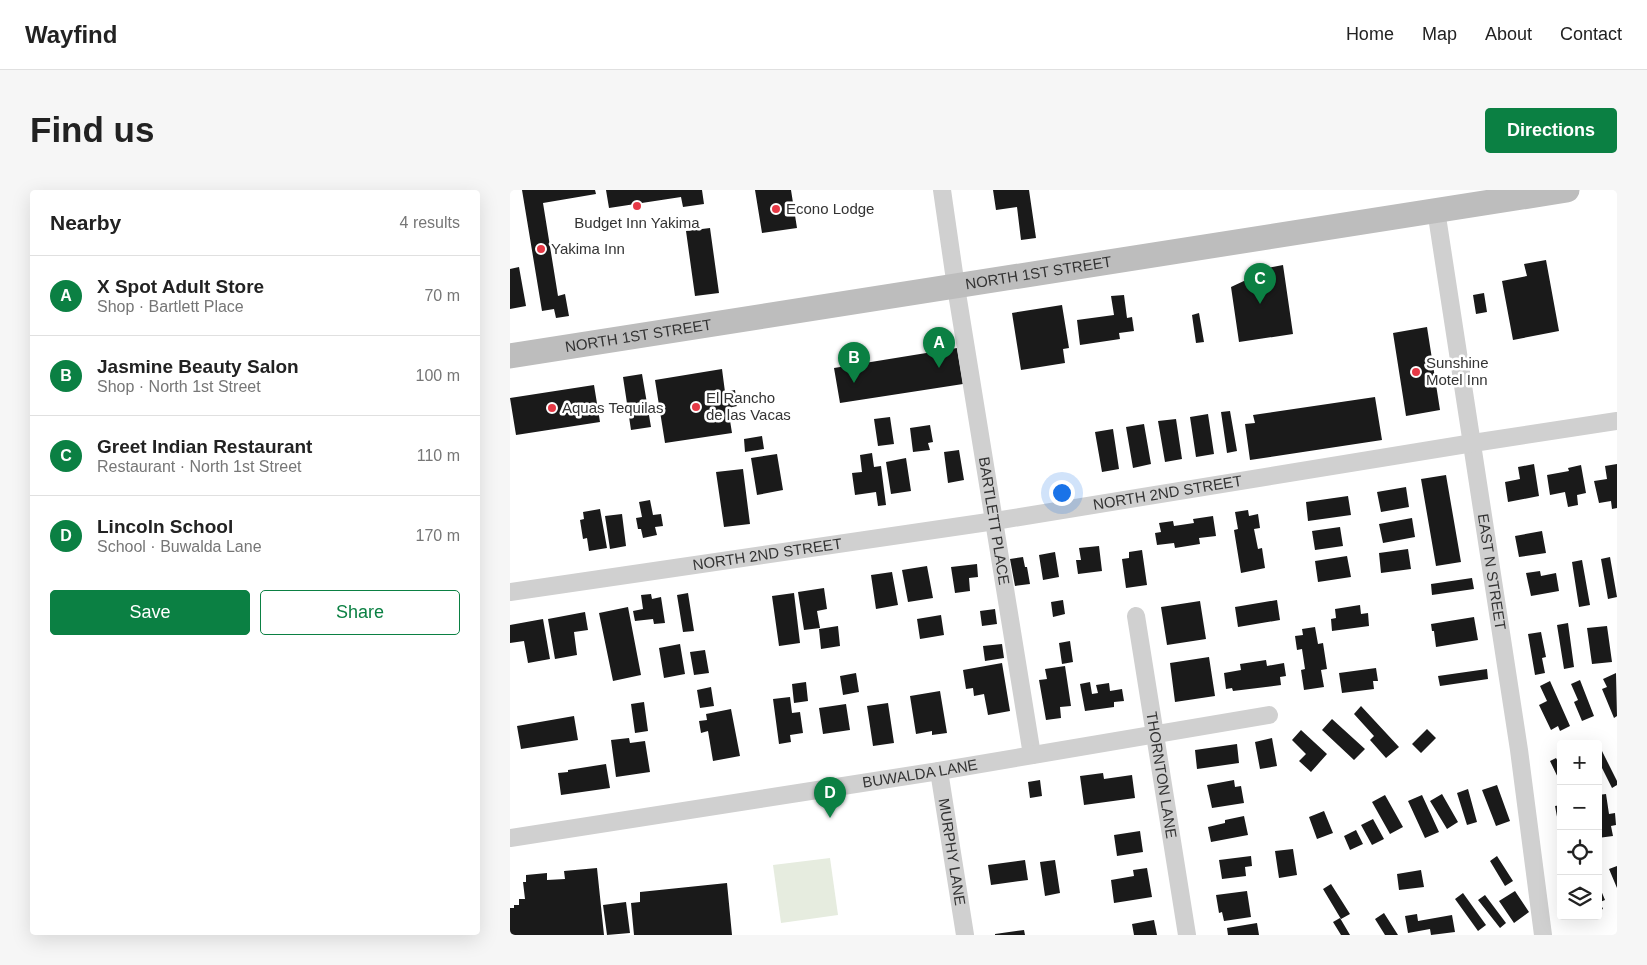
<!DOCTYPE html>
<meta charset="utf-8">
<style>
body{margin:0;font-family:Helvetica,sans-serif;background:#f6f6f6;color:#222}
.controls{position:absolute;right:15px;bottom:15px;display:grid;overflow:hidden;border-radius:5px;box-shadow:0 5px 20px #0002}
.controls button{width:45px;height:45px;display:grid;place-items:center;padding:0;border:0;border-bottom:1px solid #e0e0e0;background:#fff;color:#222;font:25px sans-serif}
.you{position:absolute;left:551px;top:302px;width:18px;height:18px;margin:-12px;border:4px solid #fff;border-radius:50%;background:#1a73e8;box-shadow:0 0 0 8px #1a73e833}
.badge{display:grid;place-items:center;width:32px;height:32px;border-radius:50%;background:#0b8043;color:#fff;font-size:16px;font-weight:700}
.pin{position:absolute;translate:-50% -41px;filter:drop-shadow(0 1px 2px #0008)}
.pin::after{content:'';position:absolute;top:26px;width:18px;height:15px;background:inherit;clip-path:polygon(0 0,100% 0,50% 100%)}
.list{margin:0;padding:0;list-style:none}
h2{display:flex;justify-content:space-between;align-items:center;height:65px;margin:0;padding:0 20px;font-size:21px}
h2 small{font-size:16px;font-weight:400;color:#767676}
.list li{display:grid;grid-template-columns:32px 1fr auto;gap:15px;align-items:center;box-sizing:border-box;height:80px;padding:0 20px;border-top:1px solid #e0e0e0}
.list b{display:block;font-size:19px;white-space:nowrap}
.list p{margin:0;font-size:16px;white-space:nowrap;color:#767676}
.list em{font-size:16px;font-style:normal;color:#767676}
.actions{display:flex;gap:10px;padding:15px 20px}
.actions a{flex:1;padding:11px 0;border:1px solid #0b8043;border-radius:5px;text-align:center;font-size:18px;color:#0b8043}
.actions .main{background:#0b8043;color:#fff}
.icon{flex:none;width:28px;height:28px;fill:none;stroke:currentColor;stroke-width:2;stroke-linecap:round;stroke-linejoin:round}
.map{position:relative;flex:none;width:1107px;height:745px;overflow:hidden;border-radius:5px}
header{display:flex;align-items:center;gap:30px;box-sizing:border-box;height:70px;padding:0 25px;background:#fff;border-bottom:1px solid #e0e0e0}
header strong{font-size:24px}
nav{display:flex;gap:28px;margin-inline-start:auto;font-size:18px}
.intro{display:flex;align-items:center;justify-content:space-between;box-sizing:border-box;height:120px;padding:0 30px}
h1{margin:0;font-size:35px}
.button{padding:12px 22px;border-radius:5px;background:#0b8043;color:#fff;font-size:18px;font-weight:700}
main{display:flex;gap:30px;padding:0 30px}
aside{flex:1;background:#fff;border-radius:5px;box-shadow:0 5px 20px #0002}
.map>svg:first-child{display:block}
.green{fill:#e6ecdf}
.building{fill:#1a1a1a}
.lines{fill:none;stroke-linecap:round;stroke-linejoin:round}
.minor{stroke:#d0d0d0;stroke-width:18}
.secondary{stroke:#bdbdbd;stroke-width:25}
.poi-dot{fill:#e63946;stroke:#fff;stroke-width:2}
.labels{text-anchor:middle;stroke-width:5;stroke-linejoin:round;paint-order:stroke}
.poi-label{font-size:15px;fill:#333;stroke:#fff;text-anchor:start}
.street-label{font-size:15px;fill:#333;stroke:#fff}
</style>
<header>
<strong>Wayfind</strong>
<nav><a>Home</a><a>Map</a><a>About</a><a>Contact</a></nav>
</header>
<div class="intro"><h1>Find us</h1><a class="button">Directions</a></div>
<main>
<aside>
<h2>Nearby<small>4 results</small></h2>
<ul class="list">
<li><span class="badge">A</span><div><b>X Spot Adult Store</b><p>Shop · Bartlett Place</p></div><em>70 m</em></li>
<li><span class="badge">B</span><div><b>Jasmine Beauty Salon</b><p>Shop · North 1st Street</p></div><em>100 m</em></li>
<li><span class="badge">C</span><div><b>Greet Indian Restaurant</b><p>Restaurant · North 1st Street</p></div><em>110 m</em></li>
<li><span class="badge">D</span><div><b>Lincoln School</b><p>School · Buwalda Lane</p></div><em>170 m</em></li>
</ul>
<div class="actions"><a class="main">Save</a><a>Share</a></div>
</aside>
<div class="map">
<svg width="1107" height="745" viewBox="0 0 1107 745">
<rect width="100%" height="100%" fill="#fff"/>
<!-- green -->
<path class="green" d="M320 668 328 725 271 733 263 675Z"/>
<!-- building -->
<path class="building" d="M12 0H85L86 4 33 13 48 106 55 104 59 126 46 128 44 119 32 121Z
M96 0H192L194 14 173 17 171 7 99 18Z
M245 0H281L287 38 252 43Z
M483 0H519L526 48 511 50 507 17 486 20Z
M200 38 209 103 185 106 176 41Z
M1036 70 1049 141 1003 150 992 91 1017 86 1014 74Z
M773 75 783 144 729 152 721 97 736 90 744 89 743 81Z
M9 77 16 116 0 119V79Z
M974 103 977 122 966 124 963 105Z
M614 105 617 128 622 127 624 141 609 143 610 149 570 155 567 130 604 125 601 106Z
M552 115 559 158 553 159 555 173 511 180 502 123Z
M689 123 694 152 686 153 682 125Z
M917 137 930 220 896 226 883 143Z
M447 158 453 194 330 213 324 178Z
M212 179 215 202 225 200 227 216 218 218 222 243 155 253 145 190Z
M132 184 141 237 121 240 113 187Z
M84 195 90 232 6 245 0 208Z
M865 207 872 250 740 270 735 234 745 233 743 225Z
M720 221 727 261 717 263 711 222Z
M698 224 704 264 686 267 680 227Z
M380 227 384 254 368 256 364 229Z
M666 229 672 269 655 272 648 231Z
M634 234 641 274 623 278 616 237Z
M420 235 423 252 418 253 420 260 403 262 400 238Z
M603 239 609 279 592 282 585 242Z
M252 246 254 259 235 262 234 249Z
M449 260 454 290 438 293 434 262Z
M362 263 364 277 371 276 376 315 368 316 366 302 345 305 342 283 352 282 350 265Z
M267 264 273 300 247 305 241 268Z
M396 268 401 301 381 304 376 272Z
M1024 274 1029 306 998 312 995 292 1010 289 1008 277Z
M1107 274V318L1102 319 1101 311 1089 313 1084 291 1097 289 1095 276Z
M1071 275 1076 303 1067 305 1068 315 1058 317 1055 302 1040 305 1037 285 1059 281 1058 278Z
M233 279 240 334 214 337 206 282Z
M936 285 951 372 926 376 911 289Z
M896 297 899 317 871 322 867 302Z
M838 306 841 325 798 331 796 312Z
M140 310 143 325 151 324 153 336 145 337 147 345 133 348 131 339H128L126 328 132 327 129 312Z
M90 319 97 358 79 361 77 348 73 349 70 330 74 329 73 322Z
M738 320 739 326 748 324 750 338 744 339 748 359 752 358 755 378 731 383 724 340 728 339 725 322Z
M112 324 116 356 100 359 95 326Z
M703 326 706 346 689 348 690 354 665 358 664 353 647 355 645 343 651 342 649 333 663 331 664 336 684 333 683 329Z
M902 328 905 347 873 353 869 334Z
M830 337 833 356 805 360 802 341Z
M1032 341 1036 363 1009 367 1005 346Z
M589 356 592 381 568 384 566 370H571L569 358Z
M898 359 901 379 871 383 869 363Z
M632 360 637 395 616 398 612 369 619 368V362Z
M545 362 549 387 533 390 529 365Z
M837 366 841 387 808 392 805 371Z
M513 367 515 377H517L520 394 505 396 500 369Z
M1100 367 1107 407 1098 409 1091 369Z
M1072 370 1080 415 1069 417 1062 372Z
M467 374 468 387 459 388 460 401 445 403 441 377Z
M417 376 423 408 398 412 392 380Z
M1030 381 1031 386 1046 383 1049 401 1021 406 1016 383Z
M382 382 388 415 366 419 361 385Z
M962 388 964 399 922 405 921 394Z
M314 398 317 419 307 421 310 438 294 440 288 402Z
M178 403 184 441 173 442 167 405Z
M284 403 290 453 269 456 262 406Z
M141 404 142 409 151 407 155 433 144 434 143 429 125 431 123 421 133 419 131 405Z
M553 410 555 424 543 427 541 412Z
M767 410 770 430 728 437 725 417Z
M690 411 696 449 657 455 651 417Z
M850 415 851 424 858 423 859 436 822 441 821 429 826 428 825 419Z
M118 417 131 485 103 491 89 423Z
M485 419 487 434 472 436 470 421Z
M75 422 78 440 64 442 67 465 45 469 38 429Z
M431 425 434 445 410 449 407 429Z
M964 427 968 450 926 457 924 441H922L921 434Z
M33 429 40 469 18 473 14 451 0 453V435Z
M1058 433 1064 477 1054 479 1047 435Z
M328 436 330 456 311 459 309 439Z
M1097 436 1102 472 1082 474 1077 438Z
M805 437 808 454 813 453 817 479 811 480 814 497 794 500 791 480 795 479 792 459 787 460 785 446 793 445 792 439Z
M1031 442 1036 467 1032 468 1035 483 1025 485 1018 444Z
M560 451 563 472 552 474 549 453Z
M170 454 175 484 154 488 149 458Z
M492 454 494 468 475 471 473 456Z
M195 460 199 483 184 485 180 462Z
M699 467 705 506 665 512 660 473Z
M756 470 757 476 774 473 776 486 770 487 771 495 723 501 722 498 716 499 714 483 731 480 730 474Z
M492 473 500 521 478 525 474 504 464 506 463 498 456 499 453 480Z
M555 476 561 516 550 517 551 528 536 530 529 490 537 489 535 479Z
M866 478 868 491H863L864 499 832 503 829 483Z
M977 479 978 489 930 496 928 486Z
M346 483 349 502 333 505 330 486Z
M1106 483 1107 526 1104 528 1092 499 1097 497 1093 489Z
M1070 490 1084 526 1072 531 1064 512 1068 510 1061 494Z
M1040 491 1060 536 1050 541 1048 536 1041 540 1029 515 1037 511 1030 496Z
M296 492 298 511 284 513 282 494Z
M580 492 582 504 588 503 586 495 599 493 600 501 612 499 614 511 604 512V517L575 521 570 494Z
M201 497 204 516 190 518 187 500Z
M430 501 437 543 422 545V541L406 544 400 506Z
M280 507 282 523 290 522 293 543 280 545 281 552 269 554 263 509Z
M134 512 138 541 125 543 121 514Z
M378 513 384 553 363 556 357 516Z
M336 514 340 540 313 544 309 518Z
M851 516 889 557 876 568 860 550 864 546 844 524Z
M221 519 230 566 203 571 198 541 191 543 189 531 197 530 196 524Z
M64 526 68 550 11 559 7 536Z
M822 529 855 559 844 570 812 540Z
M917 539 926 548 911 563 902 554Z
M791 540 817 564 801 582 789 571 796 564 782 550Z
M119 548 120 553 135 551 140 582 106 587 101 550Z
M762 548 767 576 750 579 745 552Z
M727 554 729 573 687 579 685 560Z
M1092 561 1107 591V595L1102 598 1088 570V563Z
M1046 568 1051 577V594L1040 571Z
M96 574 100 598 51 605 48 583 58 582V580Z
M593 583 594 589 622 585 625 608 574 615 570 586Z
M530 590 532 606 520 608 518 592Z
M724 590 725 597 731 596 734 613 702 618 697 595Z
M987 595 1000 631 986 636 972 600Z
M958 599 967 632 957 635 947 603Z
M932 604 948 632 937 639 920 611Z
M1096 604 1099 624 1105 623 1106 635 1101 636 1103 646 1088 648V605Z
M875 605 893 637 880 644 862 612Z
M912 605 929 642 915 648 898 611Z
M1051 615V643H1050L1045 616Z
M814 621 823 643 807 649 799 627Z
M734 626 738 645 701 652 698 637 715 633V630Z
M863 629 874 649 862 655 851 635Z
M846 640 853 654 840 660 834 646Z
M630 641 633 662 607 666 604 645Z
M783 659 787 685 769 688 765 661Z
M741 666 742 676 735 677 736 686 712 689 709 670Z
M987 666 1003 691 995 696 980 671Z
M515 670 518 690 481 695 478 675Z
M545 670 550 703 535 706 530 672Z
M1107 676V698L1099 679Z
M87 678 94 745H0V718H4V715H9V709H15L13 692H16V685L37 683V690L55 689 54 681Z
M637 678 642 707 604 713 601 690 624 686 623 680Z
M911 680 914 697 889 700 887 684Z
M217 693 222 745H124L121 713 130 712V702Z
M1088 693 1095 710 1090 712 1093 719 1088 721Z
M821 694 840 724 831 729 813 699Z
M737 701 741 727 714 731 712 722 709 723 706 705Z
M1005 701 1019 722 1004 733 989 711Z
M953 703 976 735 968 741 945 709Z
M975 705 996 733 990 738 968 710Z
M116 712 120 743 97 745 93 715Z
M874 723 888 745H875L865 729Z
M907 724 908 731 942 725 945 742 921 745 920 739 898 743 895 726Z
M830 728 840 745H831L823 732Z
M644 730 647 745H624L622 734Z
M747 733 749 745H718L717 738Z
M514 740 515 745H485V744Z"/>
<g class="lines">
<!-- minor -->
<g class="minor">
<path id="s1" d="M432 0 446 97 522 565"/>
<path id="s2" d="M926 20 1009 560 1033 745"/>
<path id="s3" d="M0 402 485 331 963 253 1107 231"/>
<path id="s4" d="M626 426 677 745"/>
<path id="s5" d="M429 581 455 745"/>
<path id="s6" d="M0 648 429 581 759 525"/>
</g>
<!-- secondary -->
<path class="secondary" id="s7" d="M0 166 1057 0"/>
</g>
<!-- markers -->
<g class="poi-dot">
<circle cx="127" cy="16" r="5"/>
<circle cx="266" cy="19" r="5"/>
<circle cx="31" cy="59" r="5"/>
<circle cx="906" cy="182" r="5"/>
<circle cx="186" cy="217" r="5"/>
<circle cx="42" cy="218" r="5"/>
</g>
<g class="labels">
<!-- poi labels -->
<g class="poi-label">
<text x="276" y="24">Econo Lodge</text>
<text x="127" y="38" text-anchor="middle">Budget Inn Yakima</text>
<text x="41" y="64">Yakima Inn</text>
<text x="916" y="178">Sunshine<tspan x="916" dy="17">Motel Inn</tspan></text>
<text x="196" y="213">El Rancho<tspan x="196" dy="17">de las Vacas</tspan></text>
<text x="52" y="223">Aquas Tequilas</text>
</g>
<!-- street labels -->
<g class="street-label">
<text dy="5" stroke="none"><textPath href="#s7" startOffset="535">NORTH 1ST STREET</textPath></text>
<text dy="5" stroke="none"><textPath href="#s7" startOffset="130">NORTH 1ST STREET</textPath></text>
<text dy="5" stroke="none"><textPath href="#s3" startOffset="665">NORTH 2ND STREET</textPath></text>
<text dy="5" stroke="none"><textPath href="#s1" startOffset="335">BARTLETT PLACE</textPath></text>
<text dy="5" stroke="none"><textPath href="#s3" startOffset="260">NORTH 2ND STREET</textPath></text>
<text dy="5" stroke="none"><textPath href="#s2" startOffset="366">EAST N STREET</textPath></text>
<text dy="5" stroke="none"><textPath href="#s6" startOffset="415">BUWALDA LANE</textPath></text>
<text dy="5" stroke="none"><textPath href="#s4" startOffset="161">THORNTON LANE</textPath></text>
<text dy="5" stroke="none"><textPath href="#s5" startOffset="82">MURPHY LANE</textPath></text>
</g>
</g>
</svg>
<div class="controls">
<button>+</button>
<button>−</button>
<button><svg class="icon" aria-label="locate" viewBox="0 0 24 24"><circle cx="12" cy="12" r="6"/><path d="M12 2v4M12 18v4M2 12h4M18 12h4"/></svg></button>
<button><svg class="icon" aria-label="layers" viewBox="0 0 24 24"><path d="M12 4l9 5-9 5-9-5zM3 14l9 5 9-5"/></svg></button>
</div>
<div class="you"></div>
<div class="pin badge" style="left:429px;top:178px">A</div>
<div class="pin badge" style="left:344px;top:193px">B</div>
<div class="pin badge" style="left:750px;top:114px">C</div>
<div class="pin badge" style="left:320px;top:628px">D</div>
</div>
</main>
